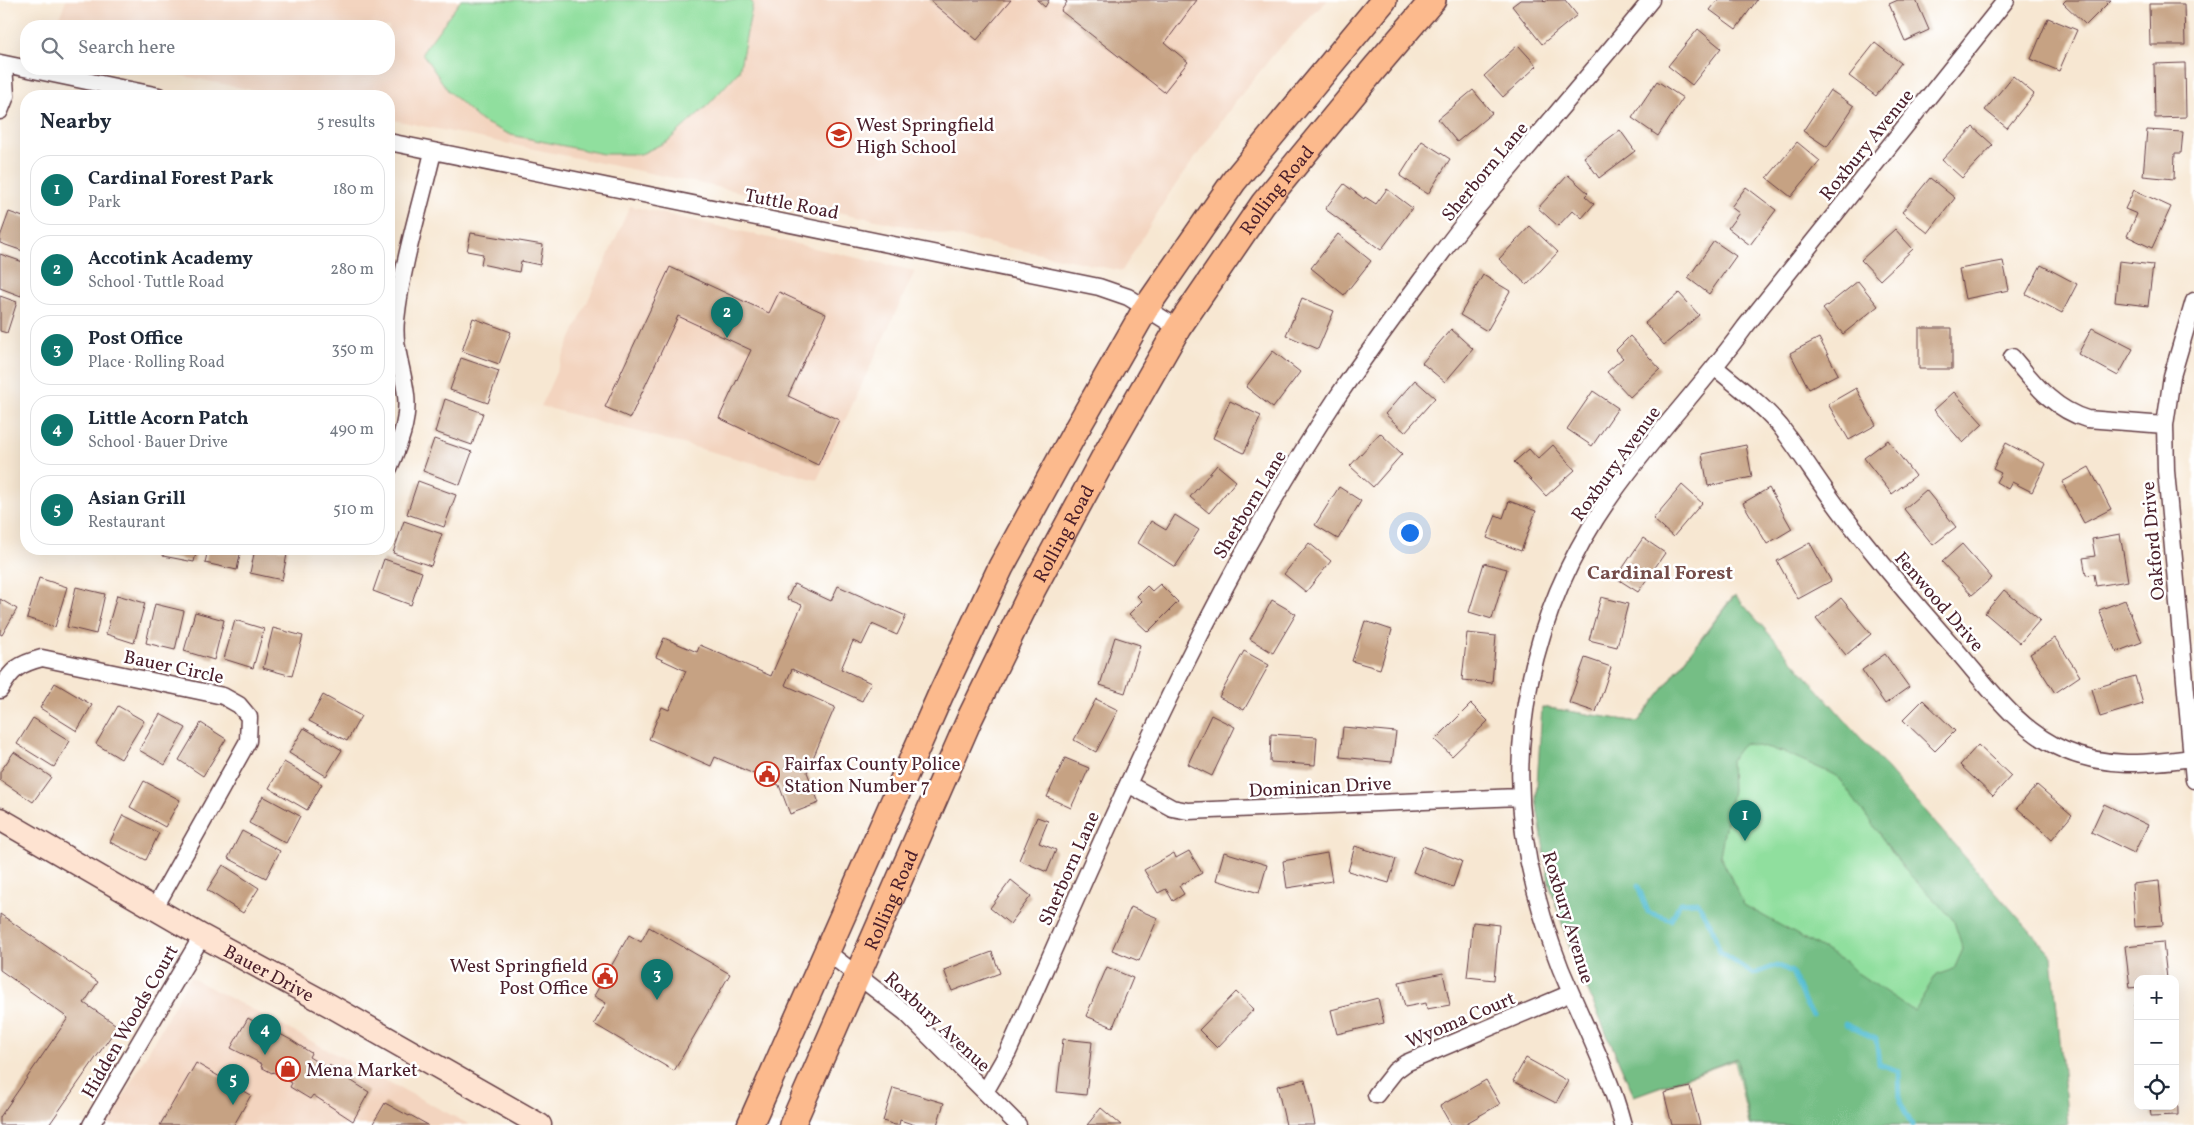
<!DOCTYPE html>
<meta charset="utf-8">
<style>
body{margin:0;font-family:Vollkorn,serif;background:#f6f6f7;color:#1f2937}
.controls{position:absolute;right:15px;bottom:15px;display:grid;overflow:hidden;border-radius:10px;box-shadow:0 5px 20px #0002}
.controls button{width:45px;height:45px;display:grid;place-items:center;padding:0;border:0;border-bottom:1px solid #e0e1e3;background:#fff;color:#1f2937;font:25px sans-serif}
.you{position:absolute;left:1409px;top:532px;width:18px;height:18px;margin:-12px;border:4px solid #fff;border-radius:50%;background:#1a73e8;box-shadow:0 0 0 8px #1a73e833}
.badge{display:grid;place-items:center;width:32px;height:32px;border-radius:50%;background:#0f766e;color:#fff;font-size:16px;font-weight:700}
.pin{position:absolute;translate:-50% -41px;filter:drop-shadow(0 1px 2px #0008)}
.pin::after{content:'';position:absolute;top:26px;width:18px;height:15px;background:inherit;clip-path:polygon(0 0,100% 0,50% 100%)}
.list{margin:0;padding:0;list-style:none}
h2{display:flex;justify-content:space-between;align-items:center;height:65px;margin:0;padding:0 20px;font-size:21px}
h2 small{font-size:16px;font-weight:400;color:#747a83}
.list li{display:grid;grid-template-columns:32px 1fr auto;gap:15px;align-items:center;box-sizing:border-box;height:70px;margin:0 10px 10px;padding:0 10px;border:1px solid #e0e1e3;border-radius:20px}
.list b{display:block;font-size:19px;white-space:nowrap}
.list p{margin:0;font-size:16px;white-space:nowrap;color:#747a83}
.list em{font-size:16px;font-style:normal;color:#747a83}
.icon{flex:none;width:28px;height:28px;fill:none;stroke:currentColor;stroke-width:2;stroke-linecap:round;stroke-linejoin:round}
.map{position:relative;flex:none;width:2194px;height:1125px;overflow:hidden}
.search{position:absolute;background:#fff;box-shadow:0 5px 20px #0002;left:20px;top:20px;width:375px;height:55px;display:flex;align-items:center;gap:12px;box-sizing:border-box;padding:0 18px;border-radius:20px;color:#747a83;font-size:19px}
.panel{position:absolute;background:#fff;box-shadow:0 5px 20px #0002;left:20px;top:90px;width:375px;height:465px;border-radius:20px}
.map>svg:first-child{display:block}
.built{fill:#f3d4bf}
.green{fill:#90df9e;stroke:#6d7f64}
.forest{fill:#74be85;stroke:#5f6e58;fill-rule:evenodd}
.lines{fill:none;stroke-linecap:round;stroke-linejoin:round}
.stream{stroke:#55bdd2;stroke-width:5}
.building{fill:#c6a283}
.street-casing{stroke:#643d44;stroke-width:19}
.secondary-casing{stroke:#643d44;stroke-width:25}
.primary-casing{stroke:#643d44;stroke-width:28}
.street{stroke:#fff;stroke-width:16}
.secondary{stroke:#fee3d1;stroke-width:22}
.primary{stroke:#fcba8d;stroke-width:25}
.labels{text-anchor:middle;stroke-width:5;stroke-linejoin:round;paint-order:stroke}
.poi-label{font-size:19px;fill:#4a1f2b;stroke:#fff;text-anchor:start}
.street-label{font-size:19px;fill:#4a1f2b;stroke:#fff}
.neighbourhood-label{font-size:20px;font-weight:bold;fill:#754d4a;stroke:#fff}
</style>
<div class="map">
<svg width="2194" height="1125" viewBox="0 0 2194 1125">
<rect width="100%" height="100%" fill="#fff"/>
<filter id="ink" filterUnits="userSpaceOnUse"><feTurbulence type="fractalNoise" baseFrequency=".02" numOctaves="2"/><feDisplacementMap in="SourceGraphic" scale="10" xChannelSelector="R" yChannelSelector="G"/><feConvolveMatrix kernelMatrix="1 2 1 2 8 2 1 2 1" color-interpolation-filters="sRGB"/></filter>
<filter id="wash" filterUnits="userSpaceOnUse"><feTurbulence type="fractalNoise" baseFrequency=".0096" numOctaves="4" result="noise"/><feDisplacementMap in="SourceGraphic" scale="20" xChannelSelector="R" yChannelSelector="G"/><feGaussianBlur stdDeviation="1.12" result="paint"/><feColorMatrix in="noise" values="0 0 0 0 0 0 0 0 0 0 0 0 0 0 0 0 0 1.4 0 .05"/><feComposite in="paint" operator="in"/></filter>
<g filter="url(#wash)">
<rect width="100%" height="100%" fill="#f7e7d2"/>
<!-- built -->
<path class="built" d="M66 0H1328L1277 50 1236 101 1169 194 1122 271 389 119V96H281L150 69H389V26H56Z
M630 206 915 271 817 480 541 406Z
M190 977 470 1125H107Z"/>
<!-- green -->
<path class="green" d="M461 0H749L753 3 739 71 708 105 668 141 641 154H603L511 135 481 121 449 92 422 53Z
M1733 596 2050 958 2066 1125H1749L1735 1060 1634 1096 1573 957 1549 883 1542 707 1638 722Z"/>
<!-- forest -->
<path class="forest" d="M1735 595 2052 956 2068 1125H1750L1737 1058 1634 1096 1573 957 1549 883 1536 799 1542 707 1638 722ZM1744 743 1786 753 1837 776 1906 871 1953 919 1963 949 1954 969 1936 975 1914 1011 1856 972 1846 962 1744 905 1720 855 1732 790 1731 760Z"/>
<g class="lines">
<!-- stream -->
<path class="stream" d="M1638 886 1648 912 1671 920 1680 903 1697 902 1712 927 1720 952 1753 974 1777 965 1792 972 1806 1005 1813 1015
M1845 1024 1876 1039 1879 1064 1899 1071 1900 1102 1912 1125"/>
</g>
<g id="blocks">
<!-- building -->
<path class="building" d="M929 0H1011L977 40Z
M1037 0H1049L1045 7Z
M1064 0H1197L1165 43 1188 62 1164 92 1061 11 1067 2Z
M1520 0H1543L1545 2 1548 0H1565L1577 15 1542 44 1512 6Z
M1718 0H1757L1736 29 1710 10Z
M1898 0H1916L1929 30 1905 41 1889 4Z
M2066 0H2111L2086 25 2063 3Z
M2149 4H2184L2185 45H2150Z
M2048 18 2077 30 2059 71 2031 59Z
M1698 29 1721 48 1692 85 1668 66Z
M1875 43 1901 63 1876 96 1849 76Z
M1518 45 1537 66 1503 97 1484 76Z
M2185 63 2186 117 2155 118 2154 64Z
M2013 76 2034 94 2007 128 1985 110Z
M1657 81 1683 98 1658 136 1632 118Z
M1473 90 1492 113 1457 142 1438 119Z
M1830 90 1854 106 1827 147 1803 131Z
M1973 127 1993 145 1962 178 1942 160Z
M1620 130 1635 151 1599 178 1584 157Z
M2147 130 2183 132 2181 153H2175L2174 179 2143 176Z
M1422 141 1450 159 1428 194 1400 176Z
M1797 142 1820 161 1791 197 1767 178Z
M1568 175 1588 193 1585 196 1594 204 1582 218 1573 210 1558 226 1538 208Z
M1930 178 1955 198 1928 233 1902 212Z
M1344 184 1364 199 1365 197 1376 204 1387 189 1412 208 1381 250 1325 209Z
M1746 187 1776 210 1750 245 1728 228 1739 213 1731 207Z
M2134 190 2171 207 2152 248 2127 236 2137 214 2125 209Z
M9 212 26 218V252L0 243V237Z
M1530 226 1558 252 1527 285 1499 259Z
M1895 229 1913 249 1880 280 1861 260Z
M471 233 543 245 540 265 521 261 519 272 481 264 483 254 467 251Z
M1338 234 1371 261 1344 295 1311 268Z
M1714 241 1736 256 1709 294 1688 278Z
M0 254 26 263V280L21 296 0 288Z
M2003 261 2009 290 1965 299 1959 269Z
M2119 261 2153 265 2148 306 2115 302Z
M2041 265 2077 284 2062 313 2026 294Z
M670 267 769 313 779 292 826 314 788 396 839 420 818 465 719 418 751 350 678 316 630 418 605 407Z
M1483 275 1510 291 1487 331 1460 315Z
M1858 281 1878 306 1843 334 1823 309Z
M1679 293 1699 315 1664 345 1645 323Z
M0 296 17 302 7 333 0 331Z
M1302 298 1334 311 1318 349 1286 335Z
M473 318 511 332 499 364 462 351Z
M1919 328H1952V369H1919Z
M2092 328 2133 349 2118 376 2078 354Z
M1451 329 1473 349 1445 382 1422 363Z
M1630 336 1660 369 1630 397 1607 372 1623 358 1616 350Z
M1819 338 1838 374 1809 389 1790 353Z
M1273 351 1300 372 1273 408 1246 387Z
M461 358 499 371 488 403 450 390Z
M1415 380 1435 398 1405 432 1385 414Z
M1856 388 1876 425 1849 440 1828 404Z
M1593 391 1618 408 1592 446 1567 429Z
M1954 392 1983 424 1963 443 1934 410Z
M445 399 483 413 472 445 435 432Z
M1230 401 1261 416 1244 453 1213 438Z
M1380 433 1402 454 1373 487 1350 466Z
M434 439 472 452 460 485 423 471Z
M1888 440 1915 476 1892 494 1864 458Z
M2006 443 2046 464 2032 492 2012 482 2008 489 1996 482 2001 473 1993 469Z
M1553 445 1575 470 1546 496 1514 462 1529 449 1538 459Z
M1746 445 1752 477 1708 486 1702 454Z
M1217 465 1236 481 1209 513 1190 497Z
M2089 467 2111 509 2084 523 2062 482Z
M418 481 456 495 444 527 407 514Z
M1682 485 1702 503 1673 537 1653 519Z
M1339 487 1361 501 1338 539 1315 525Z
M1769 488 1792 529 1767 544 1743 503Z
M1926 490 1956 527 1933 545 1904 509Z
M1509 501 1536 511 1521 551 1487 538 1496 515 1503 518Z
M1175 515 1199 530 1175 567 1138 543 1151 521 1166 530Z
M404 521 442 534 431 566 393 553Z
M2120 534 2128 581 2096 586 2094 574 2086 575 2083 558 2095 556 2092 539Z
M1643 538 1665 553 1638 592 1616 578Z
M1309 543 1331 561 1306 592 1284 574Z
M1810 543 1831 581 1798 599 1777 561Z
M1962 544 1992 578 1972 595 1942 562Z
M164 549H197L194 562 163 556Z
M208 549H241L237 570 205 563Z
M255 549H288L282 580 250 573Z
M384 559 422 572 411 605 373 591Z
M1484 563 1507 569 1492 619 1469 612Z
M39 578 67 587 55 627 27 618Z
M794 584 831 601 838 586 906 616 897 635 872 624 862 645 853 641 841 669 871 683 862 701 792 669 785 685 835 707 807 772 819 803 790 814 779 785 715 757 711 766 649 739 662 707 669 710 686 671 656 657 664 638 697 652 700 645 771 676 802 605 787 599Z
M1160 584 1178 602 1148 632 1129 614 1142 601 1137 596 1147 586 1152 591Z
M76 587 105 594 96 634 67 627Z
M2004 590 2040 620 2020 643 1985 613Z
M117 595 145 603 134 643 106 634Z
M1601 597 1628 604 1617 647 1589 640Z
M1841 598 1871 634 1846 655 1816 619Z
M0 599 17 609 2 635 0 634Z
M1272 600 1296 614 1273 653 1250 639Z
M2125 600 2142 642 2116 652 2099 610Z
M155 604 184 611 175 650 146 643Z
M195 612 224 620 214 660 184 651Z
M235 620 264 629 253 668 224 659Z
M1365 621 1392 630 1380 669 1352 661Z
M273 628 303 636 292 676 263 668Z
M1467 633 1496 636 1492 683 1462 680Z
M1115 637 1140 645 1125 693 1100 685Z
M2055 638 2080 676 2055 693 2030 654Z
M1244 651 1269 665 1244 710 1219 697Z
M1885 654 1909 687 1885 704 1862 670Z
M1585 658 1611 667 1596 712 1569 703Z
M2135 676 2143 704 2100 717 2092 689Z
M55 683 92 705 77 731 40 708Z
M323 695 361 716 347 741 309 721Z
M1096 699 1118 710 1096 752 1074 740Z
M1923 700 1955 731 1935 751 1903 720Z
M1471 704 1488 721 1452 756 1435 740Z
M118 706 144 721 121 759 96 744Z
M160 714 186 728 165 765 139 750Z
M1211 715 1235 727 1212 776 1188 764Z
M33 718 70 741 54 767 17 744Z
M201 723 226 739 203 776 179 760Z
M1343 727 1396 732 1392 762 1340 757Z
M304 728 342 750 326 776 289 753Z
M1271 734 1317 737 1315 765 1270 762Z
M1978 745 2011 776 1993 796 1960 765Z
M14 752 51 777 33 802 0 780V772Z
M1065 758 1089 768 1071 808 1047 797Z
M284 762 322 784 307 810 269 788Z
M144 781 180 800 165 827 130 807Z
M2037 785 2072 815 2052 839 2017 808Z
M263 796 300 816 286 843 249 823Z
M2104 804 2148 825 2134 853 2091 832Z
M123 815 159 833 146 860 110 842Z
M1037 817 1048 821 1039 843 1056 850 1047 872 1019 860Z
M242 831 280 851 266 878 228 858Z
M1355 846 1396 859 1389 883 1348 871Z
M1423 846 1462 861 1453 887 1413 872Z
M1189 851 1202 873 1179 886 1184 894 1173 901 1166 889 1158 893 1144 870 1174 853 1176 858Z
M1224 852 1267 865 1259 893 1216 880Z
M1327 853 1332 881 1287 888 1283 861Z
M223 865 259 888 243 913 207 890Z
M1011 880 1031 896 1010 924 990 908Z
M2159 881 2163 925 2135 927 2132 884Z
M1131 907 1158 918 1139 961 1112 950Z
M0 914 98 982 84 1003 118 1026 49 1125H0V1117L68 1018 0 970Z
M1473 922 1499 925 1494 980 1467 977Z
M649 927 730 974 674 1071 594 1024 606 1003 594 996 629 935 641 942Z
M2163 942 2167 979H2138V987L2130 988 2125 946Z
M992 952 1000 973 952 991 944 970Z
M1107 967 1133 978 1113 1027 1086 1016Z
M1443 973 1450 1005 1427 1009 1426 1003 1405 1007 1399 982Z
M1236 992 1254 1009 1217 1048 1199 1030Z
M1378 998 1384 1023 1337 1034 1331 1010Z
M2135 1005H2138V1024H2136Z
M248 1018 258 1024 259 1021 271 1028 269 1031 279 1036 280 1034 291 1040 311 1053 309 1057 327 1068 329 1065 339 1071 341 1068 352 1075 350 1080 369 1092 353 1121 313 1095 310 1099 290 1087 292 1083 273 1072 272 1073 261 1067 262 1064 231 1048Z
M1063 1039 1092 1042 1086 1095 1057 1092Z
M1526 1058 1568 1081 1556 1103 1513 1081Z
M196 1063 251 1095 234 1125H160Z
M2175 1076H2177L2178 1115 2151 1116 2150 1106H2175Z
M1305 1079 1315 1125H1286L1277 1086Z
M1486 1080 1500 1104 1463 1125H1451L1440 1106Z
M1690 1087 1700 1125H1672L1664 1093Z
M893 1088 944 1103 937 1125H915L900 1120 899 1125H895L883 1121Z
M385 1103 409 1116 410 1115 428 1125H372Z
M1101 1108 1121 1125H1087Z"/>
</g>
</g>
<g filter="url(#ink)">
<use href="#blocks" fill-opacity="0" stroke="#643d44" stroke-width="1"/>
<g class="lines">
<defs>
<path id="street" d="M0 63 159 96
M0 111 6 96 4 64
M389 142 1099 287 1128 297 1178 328
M2194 301 2172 376 2165 425 2166 471 2194 780
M2012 357C2034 383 2053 409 2087 419L2165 425
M1716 368C1737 386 1762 404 1780 426 1804 457 1824 491 1848 521 1883 566 1920 609 1957 651 1989 688 2019 731 2064 750 2106 768 2147 764 2191 758
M389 468C399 445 409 421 406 395 403 369 393 346 396 320 402 263 420 207 433 152
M0 690C12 669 19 664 42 658L223 696 239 705 249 717 248 741 154 909
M1128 784 1172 808 1188 811 1519 797
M827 952 906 1013 1018 1125
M985 1092 1008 1052C1108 828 1202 601 1338 396 1365 356 1393 318 1422 279 1437 260 1451 239 1467 220 1528 146 1591 74 1651 0
M1376 1095 1395 1071 1406 1063 1571 993
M91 1125 202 936
M1623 1125C1611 1079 1590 1037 1571 993 1556 960 1544 924 1535 889 1499 752 1531 608 1613 493 1654 435 1704 384 1745 327L2006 0"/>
<g id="secondary">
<path id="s1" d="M0 819 202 936 331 1006 540 1125"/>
</g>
<g id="primary">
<path d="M750 1125 940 696 1001 567 1075 432 1146 308 1234 181 1384 0"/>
<path id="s2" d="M792 1125 970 718 1033 589 1108 450 1178 328 1263 204 1374 69 1433 0"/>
</g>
</defs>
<!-- street casing -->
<use href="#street" class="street-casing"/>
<!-- secondary casing -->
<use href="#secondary" class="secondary-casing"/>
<!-- primary casing -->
<use href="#primary" class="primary-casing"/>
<!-- street -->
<use href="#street" class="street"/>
<!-- secondary -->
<use href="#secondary" class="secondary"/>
<!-- primary -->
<use href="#primary" class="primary"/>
</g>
</g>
<!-- icons -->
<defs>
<symbol id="school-ring" viewBox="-11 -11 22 22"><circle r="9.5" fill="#fff" stroke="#c8321e" stroke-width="1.5"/><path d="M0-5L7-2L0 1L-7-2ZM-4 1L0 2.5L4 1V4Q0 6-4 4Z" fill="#c8321e"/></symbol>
<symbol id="civic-ring" viewBox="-11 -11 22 22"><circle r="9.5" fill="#fff" stroke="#c8321e" stroke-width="1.5"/><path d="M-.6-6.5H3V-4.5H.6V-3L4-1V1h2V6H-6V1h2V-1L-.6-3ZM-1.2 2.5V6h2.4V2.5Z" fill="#c8321e"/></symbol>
<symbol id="shop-ring" viewBox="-11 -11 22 22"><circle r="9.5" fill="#fff" stroke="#c8321e" stroke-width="1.5"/><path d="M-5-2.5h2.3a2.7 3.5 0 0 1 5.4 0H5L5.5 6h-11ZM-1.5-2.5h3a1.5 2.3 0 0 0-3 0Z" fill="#c8321e"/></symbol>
</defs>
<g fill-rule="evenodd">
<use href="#school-ring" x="825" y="121" width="28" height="28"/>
<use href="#civic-ring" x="753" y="760" width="28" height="28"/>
<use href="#civic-ring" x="591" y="962" width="28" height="28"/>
<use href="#shop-ring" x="274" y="1055" width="28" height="28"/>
</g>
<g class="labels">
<!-- poi labels -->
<g class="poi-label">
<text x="856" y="131">West Springfield<tspan x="856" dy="22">High School</tspan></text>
<text x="784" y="770">Fairfax County Police<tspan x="784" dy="22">Station Number 7</tspan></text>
<text x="588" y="972" text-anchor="end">West Springfield<tspan x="588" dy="22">Post Office</tspan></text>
<text x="306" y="1076">Mena Market</text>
</g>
<!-- street labels -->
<g class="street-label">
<text transform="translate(1866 144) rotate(-51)" y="7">Roxbury Avenue</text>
<text transform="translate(1484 171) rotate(-50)" y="7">Sherborn Lane</text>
<text dy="7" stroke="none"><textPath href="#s2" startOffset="1056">Rolling Road</textPath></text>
<text transform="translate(792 203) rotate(11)" y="7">Tuttle Road</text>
<text transform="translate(1615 463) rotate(-54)" y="7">Roxbury Avenue</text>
<text transform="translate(1249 504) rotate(-59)" y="7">Sherborn Lane</text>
<text dy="7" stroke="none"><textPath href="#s2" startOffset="651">Rolling Road</textPath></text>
<text transform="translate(2152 541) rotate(-95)" y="7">Oakford Drive</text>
<text transform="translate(1940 601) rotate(49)" y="7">Fenwood Drive</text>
<text transform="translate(174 666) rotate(12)" y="7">Bauer Circle</text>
<text transform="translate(1320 786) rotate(-3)" y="7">Dominican Drive</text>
<text transform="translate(1068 868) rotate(-66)" y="7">Sherborn Lane</text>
<text dy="7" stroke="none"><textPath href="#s2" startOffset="246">Rolling Road</textPath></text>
<text transform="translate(1569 917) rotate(73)" y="7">Roxbury Avenue</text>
<text dy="7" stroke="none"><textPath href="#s1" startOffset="310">Bauer Drive</textPath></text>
<text transform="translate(1460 1019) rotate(-23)" y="7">Wyoma Court</text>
<text transform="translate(129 1021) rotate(-60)" y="7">Hidden Woods Court</text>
<text transform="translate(938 1021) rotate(43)" y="7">Roxbury Avenue</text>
</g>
<!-- neighbourhood labels -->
<g class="neighbourhood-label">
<text x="1660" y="579">Cardinal Forest</text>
</g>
</g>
</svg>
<div class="controls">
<button>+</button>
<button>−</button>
<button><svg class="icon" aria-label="locate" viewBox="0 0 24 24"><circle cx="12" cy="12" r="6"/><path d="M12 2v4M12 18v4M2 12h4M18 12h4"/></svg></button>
</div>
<div class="you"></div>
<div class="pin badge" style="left:1745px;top:841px">1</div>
<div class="pin badge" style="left:727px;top:338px">2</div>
<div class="pin badge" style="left:657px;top:1000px">3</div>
<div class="pin badge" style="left:265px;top:1055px">4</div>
<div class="pin badge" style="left:233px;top:1105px">5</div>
<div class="search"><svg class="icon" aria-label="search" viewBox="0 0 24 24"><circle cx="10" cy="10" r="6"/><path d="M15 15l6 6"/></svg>Search here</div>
<section class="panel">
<h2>Nearby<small>5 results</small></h2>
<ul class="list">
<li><span class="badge">1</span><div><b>Cardinal Forest Park</b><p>Park</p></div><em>180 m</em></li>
<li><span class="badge">2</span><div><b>Accotink Academy</b><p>School · Tuttle Road</p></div><em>280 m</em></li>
<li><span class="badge">3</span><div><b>Post Office</b><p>Place · Rolling Road</p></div><em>350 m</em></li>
<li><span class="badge">4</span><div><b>Little Acorn Patch</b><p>School · Bauer Drive</p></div><em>490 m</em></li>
<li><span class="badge">5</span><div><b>Asian Grill</b><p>Restaurant</p></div><em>510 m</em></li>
</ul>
</section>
</div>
